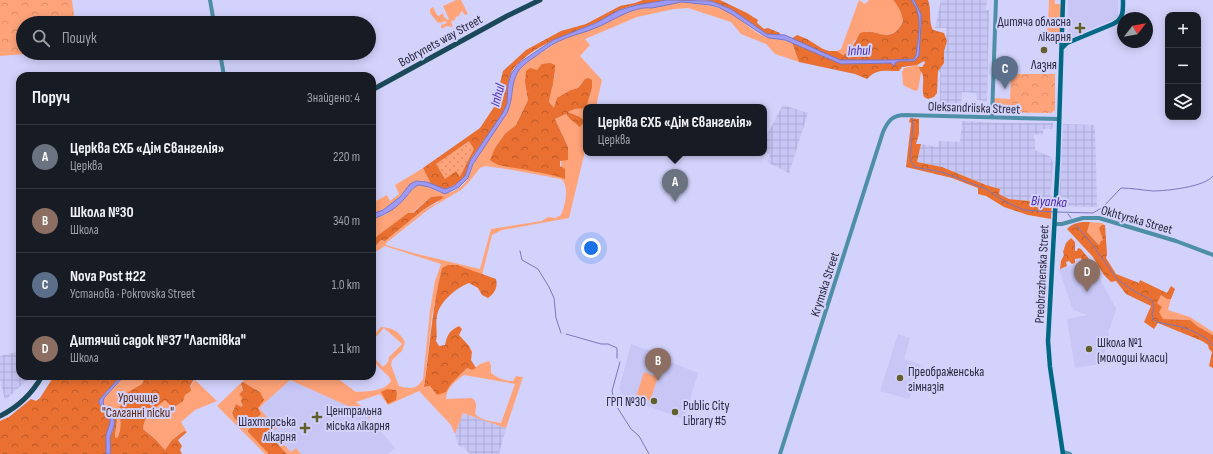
<!DOCTYPE html>
<html lang="uk">
<meta charset="utf-8">
<style>
body{margin:0;font-family:"Sofia Sans Condensed",sans-serif;background:#242831;color:#f1f3f6}
.controls{position:absolute;right:12px;top:12px;display:grid;overflow:hidden;border-radius:8px;box-shadow:0 2px 10px #0003}
.controls button{width:36px;height:36px;display:grid;place-items:center;padding:0;border:0;border-bottom:1px solid #363941;background:#171b24;color:#f1f3f6;font:20px sans-serif}
.compass{position:absolute;left:1117px;top:12px;width:36px;height:36px;border-radius:50%;background:#171b24;box-shadow:0 2px 10px #0003;rotate:59deg}
.you{position:absolute;left:591px;top:248px;width:14px;height:14px;margin:-10px;border:3px solid #fff;border-radius:50%;background:#1a73e8;box-shadow:0 0 0 6px #1a73e833}
.badge{display:grid;place-items:center;width:26px;height:26px;border-radius:50%;background:#ea580c;color:#fff;font-size:13px;font-weight:700}
.pin{position:absolute;translate:-50% -33px;filter:drop-shadow(0 1px 2px #0008)}
.pin::after{content:'';position:absolute;top:21px;width:14px;height:12px;background:inherit;clip-path:polygon(0 0,100% 0,50% 100%)}
.popup{position:absolute;left:583px;top:104px;width:184px;height:52px;box-sizing:border-box;display:grid;place-content:center;border-radius:8px;background:#171b24;filter:drop-shadow(0 1px 3px #0005);font-size:13px;white-space:nowrap;color:#9ea1a6}
.popup b{font-size:15px;color:#f1f3f6}
.popup::after{content:'';position:absolute;left:50%;top:100%;margin-left:-8px;border:8px solid transparent;border-top-color:#171b24}
.list{margin:0;padding:0;list-style:none}
h2{display:flex;justify-content:space-between;align-items:center;height:52px;margin:0;padding:0 16px;font-size:17px}
h2 small{font-size:13px;font-weight:400;color:#9ea1a6}
.list li{display:grid;grid-template-columns:26px 1fr auto;gap:12px;align-items:center;box-sizing:border-box;height:64px;padding:0 16px;border-top:1px solid #363941}
.list b{display:block;font-size:15px;white-space:nowrap}
.list p{margin:0;font-size:13px;white-space:nowrap;color:#9ea1a6}
.list em{font-size:13px;font-style:normal;color:#9ea1a6}
.icon{flex:none;width:22px;height:22px;fill:none;stroke:currentColor;stroke-width:2;stroke-linecap:round;stroke-linejoin:round}
.map{position:relative;flex:none;width:1213px;height:454px;overflow:hidden}
.search{position:absolute;background:#171b24;box-shadow:0 2px 10px #0003;left:16px;top:16px;width:360px;height:44px;display:flex;align-items:center;gap:10px;box-sizing:border-box;padding:0 14px;border-radius:22px;color:#9ea1a6;font-size:15px}
.panel{position:absolute;background:#171b24;box-shadow:0 2px 10px #0003;left:16px;top:72px;width:360px;height:308px;border-radius:12px}
.map>svg:first-child{display:block}
.built{fill:#c7c6f5}
.industrial{fill:url(#industrial-grid)}
.grass{fill:#ffa47a;fill-rule:evenodd}
.forest{fill:url(#forest-crowns)}
.park{fill:url(#park-crowns)}
.garden{fill:url(#garden-dots)}
.water{fill:#9e98f6;stroke:#7b77be}
.lines{fill:none;stroke-linecap:round;stroke-linejoin:round}
.stream{stroke:#7b77be;stroke-width:1}
.tertiary{stroke:#4e8fa7;stroke-width:4}
.secondary{stroke:#006885;stroke-width:4.5}
.primary{stroke:#1b495a;stroke-width:5}
.poi-dot{fill:#625f2b;stroke:#d2d2fc;stroke-width:1.5}
.labels{text-anchor:middle;stroke-width:4;stroke-linejoin:round;paint-order:stroke}
.poi-label{font-size:13px;fill:#2a293d;stroke:#d2d2fc;text-anchor:start}
.street-label{font-size:13px;fill:#2a293d;stroke:#d2d2fc}
.park-label{font-size:13px;fill:#5b2b13;stroke:#d2d2fc}
.water-label{font-size:14px;font-style:italic;fill:#4a28b0;stroke:#d2d2fc}
</style>
<div class="map">
<svg width="1213" height="454" viewBox="0 0 1213 454">
<defs>
<pattern id="industrial-grid" width="8" height="8" patternUnits="userSpaceOnUse"><rect width="8" height="8" fill="#c7c6f5"/><path d="M0 4h8M4 0v8" fill="none" stroke="#abaad3"/></pattern>
<pattern id="forest-crowns" width="20" height="18" patternUnits="userSpaceOnUse"><rect width="20" height="18" fill="#e97030"/><path d="M2 6a3 3 0 1 1 6 0M12 15a3 3 0 1 1 6 0" fill="none" stroke="#bd5c2a"/></pattern>
<pattern id="park-crowns" width="20" height="18" patternUnits="userSpaceOnUse"><rect width="20" height="18" fill="#ffa47a"/><path d="M2 6a3 3 0 1 1 6 0M12 15a3 3 0 1 1 6 0" fill="none" stroke="#db8d6a"/></pattern>
<pattern id="garden-dots" width="8" height="8" patternUnits="userSpaceOnUse"><rect width="8" height="8" fill="#ffa47a"/><path d="M2 2h.1M6 6h.1" fill="none" stroke="#db8d6a" stroke-width="1.8" stroke-linecap="round"/></pattern>
</defs>
<rect width="100%" height="100%" fill="#d2d2fc"/>
<!-- built -->
<path class="built" d="M1068 0H1118V17L1068 39Z
M1088 260 1096 271 1116 309 1110 328 1108 330 1109 334 1102 364 1075 368 1067 319 1088 315 1073 310 1059 269Z
M898 334 910 338 904 359 921 365 909 399 880 391Z
M631 344 648 350 668 361 698 373 684 419 624 398 619 389Z
M290 380 359 411 373 422 395 448 388 454H301L296 448 291 452 272 432 276 427 259 408Z"/>
<!-- industrial -->
<path class="industrial" d="M941 0H987L986 10H989L987 101 977 100 976 93 962 92 961 108 940 107V72H934L939 64 946 36V28H935Z
M783 105 808 113 789 173 767 162 770 155 764 151V140Z
M962 121 1003 123H1053L1052 129H1043V135L1034 134V139H1035V150L1051 157 1053 163 1050 203 1009 199 999 194V189L986 185 942 167 917 162 921 144 938 147 939 141 960 142Z
M1063 124 1095 125 1097 207 1059 206Z
M20 351V376H32L5 400 0 380V356Z
M463 413 506 428 499 454H470L463 447 458 445 455 434Z"/>
<!-- grass -->
<path class="grass" d="M456 0H461L468 14 465 15 463 13V11L460 13 459 16 457 17 456 16 455 20 451 21 453 27 446 26 444 28H441V25L447 23 445 21 440 23 437 22 430 13V9L433 7 437 15 439 16 443 13 444 17 448 20 449 19 443 6Z
M859 0 865 4 869 0H893L901 9 903 22C893 39 883 36 866 31L854 41 850 51 843 55 837 51 841 49Z
M1049 0H1055V4H1060L1061 6 1060 35 1058 37H1050L1046 32 1048 27Z
M682 2C701 4 719 5 735 16 744 22 754 32 763 36 773 40 783 39 793 43L799 62 775 54 766 44 741 34 731 22 688 8 674 9 637 17 585 39 590 45 580 56 602 80 596 107H586L592 88 582 82 578 88 571 90 554 109 549 102 551 87 555 74 525 83 528 100 516 125 505 135 495 148 494 163 555 175 565 178C559 162 560 162 568 147L555 119 566 114 570 119 578 116 568 112 575 109 586 107V147L569 218 502 230 492 235 482 275 473 271 442 268 432 316 424 387 430 386 446 392 451 384 467 368 472 370 480 364 489 361 491 365V373C498 378 504 381 513 381L516 376 523 377 506 428 463 413 455 434 451 425 419 391 388 405 380 394 356 402 370 413V419L359 411 290 380 259 408 277 428 272 432 291 452 296 448 301 454H287L269 435V432L271 430V426L268 422 248 432 269 453 265 454 217 406 245 379 242 376H334L356 392C367 391 384 392 391 381L389 377 372 360V356L383 367 388 362 389 357 402 344 384 328 372 341V337L381 327C393 328 399 331 405 342L402 351 392 360 391 365 399 386C409 389 417 390 423 379L430 310 435 281 441 264 385 246 372 254V250L381 240 385 241 423 210 439 202 431 197 412 213 372 240V219L385 215 407 196 412 189 419 185C429 184 438 195 447 193 455 192 463 186 467 180 471 175 471 168 474 163 486 140 499 118 512 96 511 73 524 64 541 53 550 47 558 41 568 37 578 33 590 31 600 26 616 19 634 6 652 8ZM485 166 506 169 561 179C570 186 565 206 561 215L555 218 548 217 542 221 491 229 480 269 413 253 386 245V243L429 209 461 190 469 182 480 168ZM464 375 515 384 501 423C493 422 481 420 475 414 476 408 478 402 472 398L446 399C446 388 456 381 464 375ZM243 382 260 392 258 408 261 414C257 419 253 417 249 425L232 413 234 407H241L244 405C242 398 244 392 241 386Z
M917 65 922 68 918 90 915 91 903 85 902 72 904 68Z
M423 168 431 184C413 174 410 188 399 197 391 205 383 210 372 214V203L387 195 390 201 399 194 395 185Z
M1090 222 1102 223 1105 225H1102L1103 240 1099 245C1096 240 1091 237 1087 232Z
M1161 295 1167 299H1171L1168 310 1190 317 1213 332V335L1197 326 1190 320 1162 319 1160 316 1157 303Z
M644 372 658 377 650 401 636 397Z
M124 376H148L144 380 143 384 121 396 123 403 118 409C121 417 122 430 117 438L115 437 116 422 118 417 111 409 107 405 106 407 102 404 104 398Z
M197 376H199L195 380 217 401 195 410 181 422 187 432 184 431 172 440 165 450 155 439 143 429C144 418 156 404 166 399 172 397 179 396 185 395Z"/>
<!-- forest -->
<path class="forest" d="M643 0H667C651 3 634 4 619 10 611 14 604 20 595 23 567 35 535 44 514 68 506 78 510 92 507 103 503 119 480 144 471 159 468 164 468 171 465 176 460 183 451 187 445 189 439 189 436 185 431 184L423 168 480 128 494 107 503 71 526 50 561 31 586 24 620 6 635 3Z
M702 0H720L747 13 758 20 757 23 764 29 768 28 780 33 779 36 767 34 731 9 711 1Z
M893 0H928C932 10 928 21 933 30L944 33 947 41 944 51V63L938 71 937 93 934 97 928 99 924 97C921 89 925 80 922 73 921 71 919 69 919 67H922L925 63 924 61 917 65 902 67 899 71C885 71 877 68 867 79L855 74 799 62 791 39 797 35 807 39 823 49 829 51H837L843 55 850 51 860 33C878 27 889 47 903 22 902 12 899 7 893 0Z
M550 63 555 65C555 78 551 90 549 102L554 108 557 98 571 90 578 88 585 79 588 78 592 80V88L586 108 575 109 568 112 578 116 585 121 580 127 570 119 566 114 555 119 568 147V160L560 161V166L565 169V179C551 174 536 172 521 169 511 167 498 167 490 160L495 148 505 134 516 125 528 100 525 83 526 71 530 68 537 70 542 64Z
M910 118 919 119V134L916 144H921L917 162 942 167 986 185 1000 189 999 194 1009 199 1050 203 1051 196 1052 198 1051 219 1028 215 1004 207 986 196 978 194V188L952 178 906 167 911 123 909 122Z
M442 196 443 198 423 210 385 241 381 240 372 250V240L408 213H413L431 197Z
M1090 222 1087 232 1099 245 1101 241 1103 240 1099 228 1102 225H1105L1107 254 1106 258 1116 274 1139 283 1140 280 1167 293 1171 286 1175 289 1171 299H1167L1161 295 1157 303 1162 307 1159 312 1163 319 1190 320 1197 326 1213 335V368L1209 366 1212 352 1209 349 1208 345 1202 341 1158 323 1154 329 1144 322 1151 306 1126 294 1116 281 1111 282 1104 275 1093 257 1067 229C1073 222 1082 222 1090 222Z
M1071 238 1075 242V251H1077L1078 248 1081 249 1089 259 1085 264 1082 263 1081 258 1075 259V263L1072 264 1069 261 1066 262 1067 266 1060 269 1061 261 1064 255 1063 252 1066 243Z
M448 265H457L496 279C498 287 495 293 488 298L482 295 478 288 469 283C456 288 439 302 437 316 435 325 438 333 436 341L439 346 445 345C447 335 449 331 459 326L462 329 459 335 469 346 472 352 471 360 476 368 472 370 467 368 451 384 446 392 437 395 430 386 424 387C430 347 432 307 442 268Z
M54 376H121L99 400V403L110 417V423L106 435V454H0V421L9 417 31 399 36 401 40 398Z
M148 376H196L190 386 191 391 185 395 183 401 173 408 165 400C155 408 144 416 143 429L155 439 165 450 172 440 184 431 187 432 178 440 182 446 180 450 182 454H110V437L113 430 114 416 106 407 109 405C111 408 113 408 116 411 119 416 115 430 115 437L117 438C122 430 121 417 118 409L123 403 121 396 142 384 144 380Z
M243 382 260 392 264 400 258 408 261 414C259 417 256 417 254 419 250 422 249 425 245 427L235 419 232 413 236 404 241 407 243 405 241 402 242 397 239 395 243 390 241 384Z
M387 389 396 390 397 393 396 400 388 404 381 392Z
M261 420H264L271 426V430L269 432V435L287 454H267L268 453 248 432V430Z"/>
<!-- park -->
<path class="park" d="M0 0H72L75 23H23V53H38L0 56Z
M1011 74H1055V110L1051 113 993 112V98L1010 99Z"/>
<!-- garden -->
<path class="garden" d="M469 141 474 149 460 177 456 171 445 179 436 164Z"/>
<!-- water -->
<path class="water" d="M667 0 711 1 731 9 767 34 785 35 840 60H891L914 59 916 55C918 37 924 15 911 0H914L921 14V26L919 56 914 61H900L895 63 894 66 891 63 841 64 785 40 769 38 763 35 733 15 718 7 710 5 682 2 652 8C634 6 616 19 600 26 586 33 570 35 557 42 549 46 543 51 536 56 530 60 524 64 519 70 510 83 514 99 507 113L473 164 468 178 459 187 445 194 429 187 419 185C411 188 410 193 405 198 396 209 385 215 372 219V214L383 210 400 197 410 184 416 181 427 182 445 189 454 186 465 176 470 161 502 114 507 104 508 85 511 74 519 63 553 40 596 23 619 10 637 5Z
M121 376H124L104 398C100 408 112 410 114 419 116 426 111 431 110 438 110 443 111 449 110 454H106V435L110 423V417L99 403V400Z"/>
<g class="lines">
<!-- stream -->
<path class="stream" d="M912 118 913 125 910 158 914 167 942 172 986 189 1006 202 1024 210 1054 212
M1057 212 1093 213 1103 207 1121 188C1131 188 1142 190 1153 191 1166 191 1205 187 1213 176
M1068 214 1071 218
M1076 225 1091 243 1118 280 1134 291 1151 300 1153 303 1154 308 1152 314 1153 319 1157 322 1182 327 1195 332 1207 339 1213 346
M520 251 522 260 538 269 549 287 554 298 556 318 561 333
M566 334 601 344H608L617 348V358
M613 395 612 391 620 362
M613 397 614 399
M615 402 616 404
M617 407 631 429 639 436 649 454"/>
<!-- tertiary -->
<path class="tertiary" d="M210 0 214 23
M220 53 224 76
M992 117 996 0
M1055 224H1062L1083 218H1099L1176 241 1213 255
M1063 452 1070 454
M780 454 883 132C888 121 892 115 905 115L1059 119"/>
<!-- secondary -->
<path class="secondary" d="M1063 0 1058 159 1048 341 1050 367 1063 454
M1062 48 1067 43 1113 24C1124 19 1123 10 1123 0"/>
<!-- primary -->
<path class="primary" d="M372 90 507 16 540 0
M0 416C18 407 32 394 42 376"/>
</g>
<!-- markers -->
<g class="poi-dot">
<path d="M1078 22h4v4h4v4h-4v4h-4v-4h-4v-4h4z"/>
<circle cx="1044" cy="50" r="4"/>
<circle cx="1089" cy="349" r="4"/>
<circle cx="900" cy="378" r="4"/>
<circle cx="654" cy="401" r="4"/>
<circle cx="675" cy="412" r="4"/>
<path d="M315 411h4v4h4v4h-4v4h-4v-4h-4v-4h4z"/>
<path d="M303 422h4v4h4v4h-4v4h-4v-4h-4v-4h4z"/>
</g>
<g class="labels">
<!-- poi labels -->
<g class="poi-label">
<text x="1071" y="26" text-anchor="end">Дитяча обласна<tspan x="1071" dy="15">лікарня</tspan></text>
<text x="1044" y="69" text-anchor="middle">Лазня</text>
<text x="1097" y="347">Школа №1<tspan x="1097" dy="15">(молодші класи)</tspan></text>
<text x="908" y="376">Преображенська<tspan x="908" dy="15">гімназія</tspan></text>
<text x="646" y="406" text-anchor="end">ГРП №30</text>
<text x="683" y="410">Public City<tspan x="683" dy="15">Library #5</tspan></text>
<text x="326" y="415">Центральна<tspan x="326" dy="15">міська лікарня</tspan></text>
<text x="296" y="426" text-anchor="end">Шахтарська<tspan x="296" dy="15">лікарня</tspan></text>
</g>
<!-- street labels -->
<g class="street-label">
<text transform="translate(440 40) rotate(-29)" y="5">Bobrynets way Street</text>
<text transform="translate(974 107) rotate(2)" y="5">Oleksandriiska Street</text>
<text transform="translate(1137 219) rotate(16)" y="5">Okhtyrska Street</text>
<text transform="translate(1041 274) rotate(-87)" y="5">Preobrazhenska Street</text>
<text transform="translate(824 284) rotate(-72)" y="5">Krymska Street</text>
</g>
<!-- park labels -->
<g class="park-label">
<text x="138" y="402">Урочище<tspan x="138" dy="15">"Салганні піски"</tspan></text>
</g>
<!-- water labels -->
<g class="water-label">
<text transform="translate(859 50) rotate(-2)" y="5">Inhul</text>
<text transform="translate(497 95) rotate(-75)" y="5">Inhul</text>
<text transform="translate(1049 201) rotate(3)" y="5">Biyanka</text>
</g>
</g>
</svg>
<div class="controls">
<button>+</button>
<button>−</button>
<button><svg class="icon" aria-label="layers" viewBox="0 0 24 24"><path d="M12 4l9 5-9 5-9-5zM3 14l9 5 9-5"/></svg></button>
</div>
<svg class="compass" viewBox="-18 -18 36 36"><path d="M0-13l5 13h-10z" fill="#e53935"/><path d="M0 13l5-13h-10z" fill="#9ea1a6"/></svg>
<div class="you"></div>
<div class="pin badge" style="left:675px;top:202px;background:#6b7280">A</div>
<div class="popup"><b>Церква ЄХБ «Дім Євангелія»</b>Церква</div>
<div class="pin badge" style="left:658px;top:381px;background:#8d6e63">B</div>
<div class="pin badge" style="left:1005px;top:89px;background:#5c6f8a">C</div>
<div class="pin badge" style="left:1087px;top:292px;background:#8d6e63">D</div>
<div class="search"><svg class="icon" aria-label="search" viewBox="0 0 24 24"><circle cx="10" cy="10" r="6"/><path d="M15 15l6 6"/></svg>Пошук</div>
<section class="panel">
<h2>Поруч<small>Знайдено: 4</small></h2>
<ul class="list">
<li><span class="badge" style="background:#6b7280">A</span><div><b>Церква ЄХБ «Дім Євангелія»</b><p>Церква</p></div><em>220 m</em></li>
<li><span class="badge" style="background:#8d6e63">B</span><div><b>Школа №30</b><p>Школа</p></div><em>340 m</em></li>
<li><span class="badge" style="background:#5c6f8a">C</span><div><b>Nova Post #22</b><p>Установа · Pokrovska Street</p></div><em>1.0 km</em></li>
<li><span class="badge" style="background:#8d6e63">D</span><div><b>Дитячий садок №37 &quot;Ластівка&quot;</b><p>Школа</p></div><em>1.1 km</em></li>
</ul>
</section>
</div>
